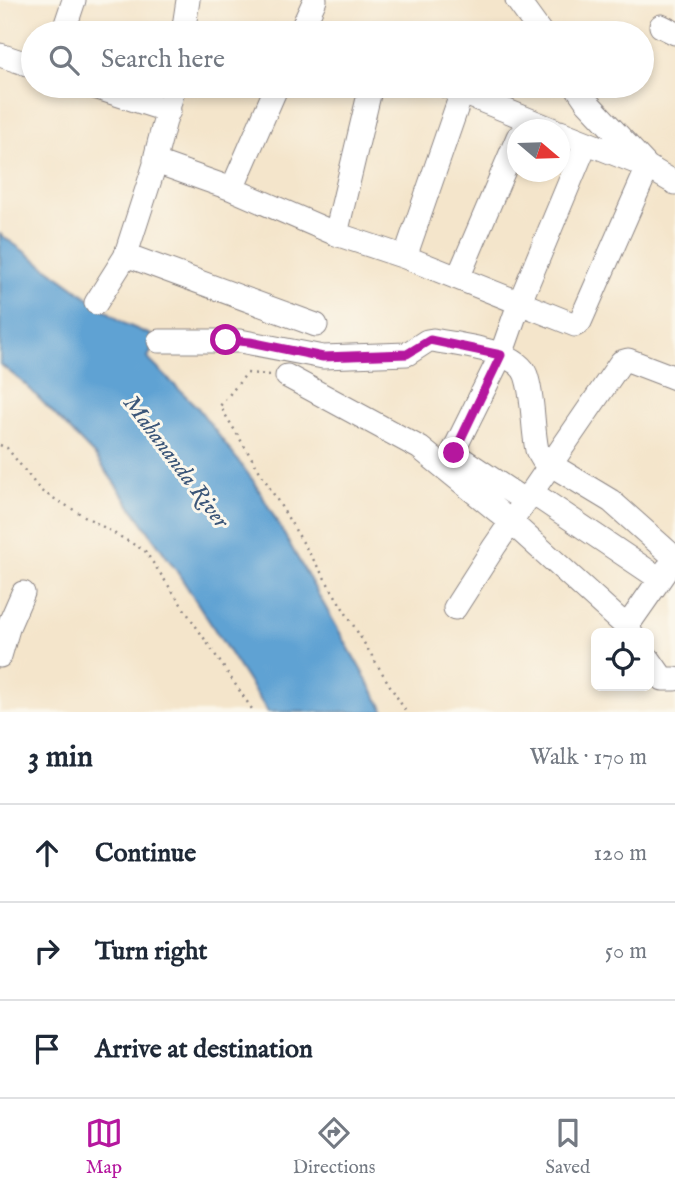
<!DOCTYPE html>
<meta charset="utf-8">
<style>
body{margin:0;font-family:"IM FELL English",serif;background:#f2f2f3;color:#1f2937}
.controls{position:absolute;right:21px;bottom:21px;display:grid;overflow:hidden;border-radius:10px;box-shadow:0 4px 10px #0003}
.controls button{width:63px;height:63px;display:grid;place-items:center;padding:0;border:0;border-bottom:2px solid #e0e1e3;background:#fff;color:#1f2937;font:35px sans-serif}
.compass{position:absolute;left:507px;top:119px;width:63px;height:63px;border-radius:50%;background:#fff;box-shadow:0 4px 10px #0003;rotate:109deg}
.stop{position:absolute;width:21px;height:21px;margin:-16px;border:5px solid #b5179e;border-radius:50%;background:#fff}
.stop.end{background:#b5179e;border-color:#fff;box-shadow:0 2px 7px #0008}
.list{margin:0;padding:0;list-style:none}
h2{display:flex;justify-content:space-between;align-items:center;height:91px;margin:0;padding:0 28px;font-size:30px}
h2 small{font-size:23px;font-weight:400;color:#747a83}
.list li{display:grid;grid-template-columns:46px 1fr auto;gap:21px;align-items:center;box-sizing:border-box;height:98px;padding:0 28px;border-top:2px solid #e0e1e3}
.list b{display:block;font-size:26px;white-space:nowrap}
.list em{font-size:23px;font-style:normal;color:#747a83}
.icon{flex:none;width:38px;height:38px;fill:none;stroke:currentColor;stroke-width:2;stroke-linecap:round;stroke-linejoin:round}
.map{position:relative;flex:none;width:675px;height:712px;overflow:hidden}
.search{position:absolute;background:#fff;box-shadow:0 4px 10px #0003;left:21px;right:21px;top:21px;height:77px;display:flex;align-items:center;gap:18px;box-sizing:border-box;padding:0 24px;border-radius:38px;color:#747a83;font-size:26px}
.sheet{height:385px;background:#fff}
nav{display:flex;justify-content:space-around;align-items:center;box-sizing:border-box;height:98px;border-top:2px solid #e0e1e3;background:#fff;font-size:19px;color:#747a83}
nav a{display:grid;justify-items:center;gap:4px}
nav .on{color:#b5179e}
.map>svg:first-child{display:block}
.water{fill:#5ea2d3;stroke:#406287;stroke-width:2}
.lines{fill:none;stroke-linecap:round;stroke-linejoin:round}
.minor-casing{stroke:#8b8483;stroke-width:25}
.path{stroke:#8b8483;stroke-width:2.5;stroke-dasharray:2 5;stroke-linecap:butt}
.minor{stroke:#fff;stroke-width:23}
.route{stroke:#b5179e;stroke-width:9}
.labels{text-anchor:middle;stroke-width:6;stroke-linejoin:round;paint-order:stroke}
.water-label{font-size:23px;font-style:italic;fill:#3a5578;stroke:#fbf7ec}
</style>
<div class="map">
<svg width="675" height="712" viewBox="0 0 675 712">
<rect width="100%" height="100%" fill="#fbf7ec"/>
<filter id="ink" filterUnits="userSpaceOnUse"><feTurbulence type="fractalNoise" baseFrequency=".0143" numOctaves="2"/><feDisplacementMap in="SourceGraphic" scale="14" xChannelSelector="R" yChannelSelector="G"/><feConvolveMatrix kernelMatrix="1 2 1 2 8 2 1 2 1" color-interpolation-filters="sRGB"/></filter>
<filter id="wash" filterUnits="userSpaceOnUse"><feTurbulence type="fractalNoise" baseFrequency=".00686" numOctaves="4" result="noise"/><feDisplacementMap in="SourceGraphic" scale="28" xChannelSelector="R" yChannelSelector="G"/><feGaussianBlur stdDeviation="1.57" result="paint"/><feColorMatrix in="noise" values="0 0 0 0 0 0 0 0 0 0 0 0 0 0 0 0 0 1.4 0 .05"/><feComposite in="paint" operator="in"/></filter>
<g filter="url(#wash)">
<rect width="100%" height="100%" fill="#f4e5cb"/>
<!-- water -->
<path class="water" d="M0 234 125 324 151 335 153 348 148 357 150 361 198 408 255 483 385 712H268L176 570 96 457 26 385 0 364Z"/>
</g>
<g filter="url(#ink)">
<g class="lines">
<defs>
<path id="minor" d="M517 0 541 33
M661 26 675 33
M63 33 74 0
M183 33 188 0
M300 33 315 0
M0 55 33 66
M92 86 169 111
M174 86 156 155 155 160 159 163 232 189 336 234 405 257 575 325 580 322 648 167 560 132
M446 86 554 130
M576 86 587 102 648 167 675 183
M232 189 277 86
M336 234 371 86
M126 255 316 325
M405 257 462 92
M458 278 518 137
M96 303 125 257 156 161
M159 341H240L323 357 407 354 427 341 433 340C457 345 517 350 526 375 534 398 532 426 537 450L543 460 611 501 675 558
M287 376 420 448 511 522 628 628
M531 492 660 579
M525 501 456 455 454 450 501 355 519 304 586 143
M455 608 494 547 621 362 628 360 675 378
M631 633 628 628 630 622 667 569
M0 656 9 625 23 593
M649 659 663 679H675"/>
</defs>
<!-- minor casing -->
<use href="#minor" class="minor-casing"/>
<!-- path -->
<path class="path" d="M270 375 247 373 220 406 406 712
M0 445 7 448 41 491 145 551 254 712"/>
<!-- minor -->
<use href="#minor" class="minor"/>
</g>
</g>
<g class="lines" filter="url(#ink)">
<!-- route -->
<path class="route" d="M226 340 250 342 323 357 407 354 430 340 501 355 454 453"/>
</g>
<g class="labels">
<!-- water labels -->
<g class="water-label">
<text transform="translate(177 461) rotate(53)" y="8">Mahananda River</text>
</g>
</g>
</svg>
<div class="controls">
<button><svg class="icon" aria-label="locate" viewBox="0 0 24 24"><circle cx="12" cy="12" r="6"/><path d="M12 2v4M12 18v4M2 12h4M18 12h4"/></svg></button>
</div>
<svg class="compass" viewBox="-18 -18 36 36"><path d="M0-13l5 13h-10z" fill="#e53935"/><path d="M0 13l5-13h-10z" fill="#747a83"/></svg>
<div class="stop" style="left:226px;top:340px"></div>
<div class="stop end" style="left:454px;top:453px"></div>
<div class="search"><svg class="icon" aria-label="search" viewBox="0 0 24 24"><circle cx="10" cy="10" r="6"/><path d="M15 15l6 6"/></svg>Search here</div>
</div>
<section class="sheet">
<h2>3 min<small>Walk · 170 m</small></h2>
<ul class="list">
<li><svg class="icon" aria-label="ahead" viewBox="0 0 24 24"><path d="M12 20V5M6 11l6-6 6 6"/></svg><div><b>Continue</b></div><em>120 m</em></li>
<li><svg class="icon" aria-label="right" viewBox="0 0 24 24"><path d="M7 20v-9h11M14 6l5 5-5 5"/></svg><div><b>Turn right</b></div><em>50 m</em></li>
<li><svg class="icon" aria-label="arrive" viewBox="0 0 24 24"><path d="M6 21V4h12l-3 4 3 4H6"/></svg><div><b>Arrive at destination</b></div></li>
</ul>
</section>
<nav>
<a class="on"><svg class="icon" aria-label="map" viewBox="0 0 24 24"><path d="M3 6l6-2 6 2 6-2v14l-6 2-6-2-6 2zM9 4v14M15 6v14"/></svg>Map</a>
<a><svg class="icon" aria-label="directions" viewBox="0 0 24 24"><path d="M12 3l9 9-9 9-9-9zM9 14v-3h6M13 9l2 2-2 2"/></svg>Directions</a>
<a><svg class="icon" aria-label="saved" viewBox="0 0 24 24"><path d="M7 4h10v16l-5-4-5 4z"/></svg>Saved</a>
</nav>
